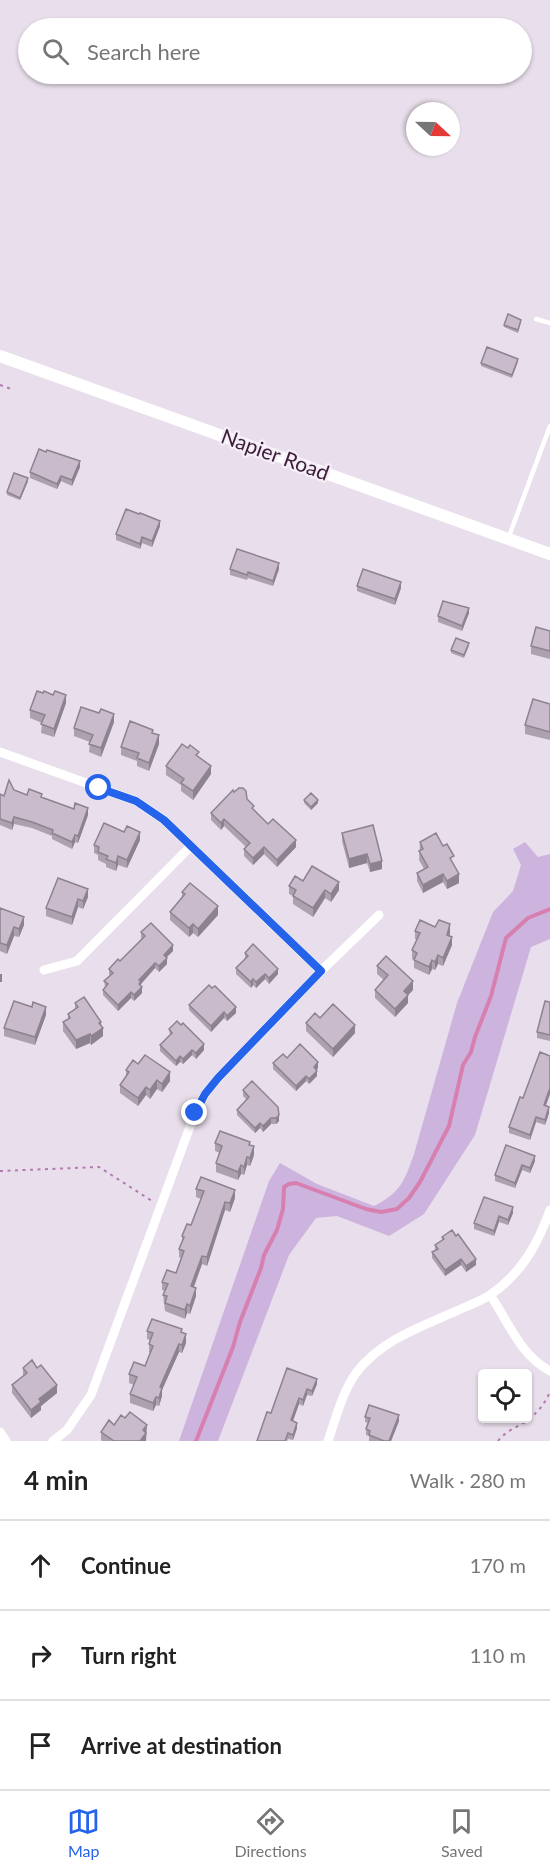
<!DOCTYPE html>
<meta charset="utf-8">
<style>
body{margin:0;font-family:Lato,sans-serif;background:#f6f6f6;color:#222}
.controls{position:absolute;right:18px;bottom:18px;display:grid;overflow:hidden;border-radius:6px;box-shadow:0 2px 4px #0004}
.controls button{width:54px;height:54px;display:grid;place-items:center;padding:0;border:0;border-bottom:2px solid #e0e0e0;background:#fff;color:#222;font:30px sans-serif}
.compass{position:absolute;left:406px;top:102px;width:54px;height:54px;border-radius:50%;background:#fff;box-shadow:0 2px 4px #0004;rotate:112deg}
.stop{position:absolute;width:18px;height:18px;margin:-14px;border:4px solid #2563eb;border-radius:50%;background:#fff}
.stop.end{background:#2563eb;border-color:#fff;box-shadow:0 2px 6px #0008}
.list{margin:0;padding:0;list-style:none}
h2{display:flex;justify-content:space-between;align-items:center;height:78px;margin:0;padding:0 24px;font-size:26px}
h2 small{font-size:20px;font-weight:400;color:#767676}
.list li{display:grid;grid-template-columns:39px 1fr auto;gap:18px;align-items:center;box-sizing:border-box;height:90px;padding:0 24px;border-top:2px solid #e0e0e0}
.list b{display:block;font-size:22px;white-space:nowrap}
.list em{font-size:20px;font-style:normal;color:#767676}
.icon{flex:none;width:33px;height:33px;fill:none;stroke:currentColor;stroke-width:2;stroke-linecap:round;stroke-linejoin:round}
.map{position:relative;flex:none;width:550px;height:1441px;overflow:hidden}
.search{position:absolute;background:#fff;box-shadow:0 2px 4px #0004;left:18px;right:18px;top:18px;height:66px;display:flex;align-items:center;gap:15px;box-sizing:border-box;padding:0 21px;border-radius:33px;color:#767676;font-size:22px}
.sheet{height:348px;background:#fff}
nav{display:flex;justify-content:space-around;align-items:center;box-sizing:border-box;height:84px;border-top:2px solid #e0e0e0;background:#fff;font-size:16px;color:#767676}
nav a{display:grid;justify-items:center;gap:3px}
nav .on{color:#2563eb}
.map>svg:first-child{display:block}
.green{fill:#cdb4df}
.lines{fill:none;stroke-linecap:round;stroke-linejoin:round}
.stream{stroke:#d77fae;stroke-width:4}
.path{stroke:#b27bb2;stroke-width:2;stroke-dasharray:3 4.5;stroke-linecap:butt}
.service{stroke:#fff;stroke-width:4.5}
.minor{stroke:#fff;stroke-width:9}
.tertiary{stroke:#fff;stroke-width:12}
.wall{fill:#ada0af}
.shaded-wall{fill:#8d828f}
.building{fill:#c9bacc;stroke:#8d828f;stroke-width:1.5}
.route{stroke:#2563eb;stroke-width:8}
.labels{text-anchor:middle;stroke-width:4.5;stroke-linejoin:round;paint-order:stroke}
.street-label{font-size:21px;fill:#3c1e3b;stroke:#f6eef8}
</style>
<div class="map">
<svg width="550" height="1441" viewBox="0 0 550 1441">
<rect width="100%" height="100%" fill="#e9deeb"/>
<!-- green -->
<path class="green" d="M525 842 538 857 550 854V939L531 947 475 1135 424 1214 389 1236 337 1216 316 1218 289 1255 218 1441H179L269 1181 280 1163 317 1184 374 1206C401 1192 404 1182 414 1154L457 1003 493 912 513 891 521 865 513 849Z"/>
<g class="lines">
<!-- stream -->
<path class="stream" d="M196 1441 233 1347 240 1322 261 1268 264 1255 277 1230 283 1209 284 1187 289 1184 296 1183 366 1209 381 1212 397 1209 409 1198 420 1182 449 1126 463 1065 471 1052 475 1037 491 996 506 938 528 918 550 909"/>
<!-- path -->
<path class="path" d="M0 385 14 390
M0 1171 99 1167 152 1201
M498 1441C506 1430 519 1427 529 1419 539 1411 545 1403 550 1392"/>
<!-- service -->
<path class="service" d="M536 319 550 323
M508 539 550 426"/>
<!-- minor -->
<path class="minor" d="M0 752 136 801 164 820 321 971 218 1078 205 1094 195 1113 91 1395 67 1430 53 1441
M44 970 77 961 191 846
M321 971 379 915
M490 1295C509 1322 519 1354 550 1371
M0 1432 6 1441
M328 1441C336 1418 342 1393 356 1373 382 1339 423 1326 461 1309 470 1305 481 1301 490 1295 521 1274 538 1244 550 1210"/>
<!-- tertiary -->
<path class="tertiary" d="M0 356 550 554"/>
</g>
<!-- wall -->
<path class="wall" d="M521 322 518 333 504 327V325Z
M518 362 512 378 481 366V363Z
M80 467 72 486 61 481 57 489 30 478V472Z
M28 481 20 500 7 495V492Z
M160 526 152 547 142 543 140 549 116 540V534Z
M230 569H279L273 586 248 578 247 580 230 575Z
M357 586 401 588 395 605 357 591Z
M469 613 462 631 438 622V616Z
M550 631V659L531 654V646Z
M469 646 464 658 451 653V650Z
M66 703 54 737 41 733 42 723 30 718V710Z
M550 704V740L525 734V725Z
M114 722 101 757 89 752 90 742 74 736V728Z
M153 733 159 744 149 771 137 766V761L121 755V747Z
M166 766 211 774 193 800 181 791V785L166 775Z
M14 790 27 795 42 798 88 815 78 843 75 842 72 849 52 839V836L32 828 14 824 12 830 0 825V794L4 796Z
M247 799 254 810 268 824 296 847 277 867 264 854 253 865 244 856V849L246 847 224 826 221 830 211 820V813Z
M304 800 318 803 311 810 304 803Z
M342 833 382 869 370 872 367 863 349 868 342 841Z
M140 840 127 868 118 865 116 871 106 867V864L98 860V855L94 853V845Z
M420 842 453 864 459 883 447 889 443 882 423 893 417 881V873L424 869 419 860Z
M303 881 339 890 331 902 325 898 313 917 293 904V896L289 894V886Z
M182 892 218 915 198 937 193 933 189 937 170 920V912L182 897Z
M88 897 83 909 78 907 72 925 46 916V908Z
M0 908 24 925 19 937 14 936 7 954 0 951Z
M415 931 450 933 449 936 452 945 443 966 438 964 435 970 432 969 429 975 414 968V960L412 959V950L417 940 415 939Z
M141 932 173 951 166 957 167 964 159 972 155 968 141 984 142 993 134 1001 131 998 118 1011 103 995V990L105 987 104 981 110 976 109 974V969L120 961 142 939 141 938Z
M245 953 278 974 269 984 265 979 256 988 253 985 251 988 236 974V968L245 959Z
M377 966 413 990 408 995V1003L395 1017 375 998V990L384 980 377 974Z
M550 1002V1041L537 1038V1032Z
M75 1003 101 1026 103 1036 91 1045 90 1043 76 1049 63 1031V1022L68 1019V1014L75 1009Z
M189 1005 236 1013 227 1021 224 1018 211 1032 189 1010Z
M46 1015 35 1045 4 1036V1028Z
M320 1018 355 1033 333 1057 306 1031V1023Z
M169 1029 204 1050 196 1059 192 1055 183 1064 180 1062 176 1066 160 1051V1045L170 1035Z
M550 1056V1094L545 1106 549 1113 545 1125 536 1122 530 1140 509 1133V1127L523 1098Z
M287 1058 318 1068 316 1070 317 1076 309 1084 306 1081 296 1091 273 1069V1063Z
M138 1064 170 1081 162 1092 157 1089 150 1099 146 1095 138 1106 120 1093V1085L126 1077V1070Z
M243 1090 279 1121 276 1124H271L263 1132 260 1128 255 1133 237 1115V1110L247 1100 243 1096Z
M215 1143 250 1145 254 1155 250 1166 247 1165 244 1175 241 1174 238 1180 216 1172V1163L220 1153 215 1151Z
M506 1145 535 1161 530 1173 522 1170 515 1188 495 1181V1175Z
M196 1189 235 1198 230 1212 225 1210 207 1266 202 1264 194 1287 196 1296 190 1314 187 1313 185 1319 165 1311 163 1295 165 1291 162 1290V1282L176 1273 181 1258 179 1257V1249L182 1242V1236L191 1225 201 1199 196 1197Z
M513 1213 508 1225 499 1222 494 1236 474 1229V1223Z
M442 1237 476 1265 466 1272 461 1265 445 1276 432 1258V1252L435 1250V1245L442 1240Z
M147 1331 182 1333 186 1343 182 1353 179 1352 162 1390V1396L159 1406 156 1405 153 1411 130 1403V1394L134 1385 129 1383V1374L145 1366 150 1353 149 1352V1344L150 1340 147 1339Z
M23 1368H37L57 1393 41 1406V1410L31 1418 12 1393V1385L23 1376Z
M287 1368 317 1384 312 1396 307 1395 303 1406 299 1404 293 1421 297 1428 293 1440 288 1439 287 1441H257L271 1413Z
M365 1417 399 1421 391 1441H369V1436L366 1435V1429L368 1423 365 1422Z
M114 1425 147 1433 146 1435V1441H102L101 1440V1432Z"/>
<!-- shaded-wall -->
<path class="shaded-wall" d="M80 461V467L72 486V480Z
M61 476V481L57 489V484Z
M28 478V481L20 500V498Z
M160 521V526L152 547V541Z
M142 537V543L140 549V544Z
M279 563V569L273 586V581Z
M401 582V588L395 605V599Z
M469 608V613L462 631V626Z
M66 695V703L54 737V729Z
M114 714V722L101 757V748Z
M159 735V744L149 771V763Z
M211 766V774L193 800V791Z
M318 800V803L311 810V807Z
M88 808V815L78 843V836Z
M14 817V824L12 830V823Z
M224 819V826L221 830V823Z
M140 832V840L127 868V860Z
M75 835V842L72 849V842Z
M296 840V847L277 867V860Z
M264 847V854L253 865V858Z
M367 854V863L349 868V859Z
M118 856V865L116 871V863Z
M382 861V869L370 872V864Z
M443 874V882L423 893V885Z
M459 874V883L447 889V881Z
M339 882V890L331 902V894Z
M88 889V897L83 909V901Z
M325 890V898L313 917V908Z
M78 899V907L72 925V917Z
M218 906V915L198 937V929Z
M24 917V925L19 937V929Z
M193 924V933L189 937V928Z
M450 924V933L447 943V935Z
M14 927V936L7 954V945Z
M452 937V945L443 966V958Z
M173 945V951L164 960V955Z
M438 955V964L435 970V962Z
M167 958V964L159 972V966Z
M432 960V969L429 975V967Z
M155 963V968L141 984V987L139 989V980Z
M278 969V974L269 984V978Z
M0 974H2V982H0Z
M265 974V979L256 988V982Z
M253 979V985L251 988V982Z
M413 981V990L408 995V1003L395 1017V1009L404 991Z
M142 987V993L134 1001V995Z
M131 992V998L118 1011V1005Z
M46 1007V1015L35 1045V1037Z
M236 1007V1013L227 1021V1016Z
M224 1012V1018L211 1032V1026Z
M101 1022V1029L103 1028V1036L91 1045V1036L99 1023Z
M355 1025V1033L333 1057V1049Z
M90 1034V1043L76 1049V1040Z
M204 1044V1050L196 1059V1053Z
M192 1050V1055L183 1064V1059Z
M180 1056V1062L176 1066V1061Z
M318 1062V1068L314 1073V1067Z
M317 1071V1076L309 1084V1079Z
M170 1072V1081L162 1092V1084Z
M306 1076V1081L296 1091V1086Z
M157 1080V1089L150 1099V1090Z
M146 1087V1095L138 1106V1098Z
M550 1088V1094L544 1111V1105Z
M549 1107V1113L545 1125V1120Z
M279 1115V1121L276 1124V1118Z
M536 1117V1122L530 1140V1135Z
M271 1118V1124L263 1132V1126Z
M260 1123V1128L255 1133V1128Z
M254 1146V1155L250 1166V1158Z
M535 1156V1161L530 1173V1168Z
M247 1157V1165L244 1175V1167Z
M241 1165V1174L238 1180V1172Z
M522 1165V1170L515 1188V1183Z
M235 1190V1198L230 1212V1203Z
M225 1202V1210L207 1266V1257Z
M513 1207V1213L508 1225V1220Z
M499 1216V1222L494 1236V1231Z
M202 1256V1264L191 1294V1286Z
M461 1259V1265L445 1276V1270Z
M476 1259V1265L466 1272V1266Z
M196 1288V1296L190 1314V1306Z
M187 1304V1313L185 1319V1310Z
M186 1334V1343L182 1353V1345Z
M179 1344V1352L162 1390V1396L159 1406 160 1387Z
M317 1379V1384L312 1396V1391Z
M57 1385V1393L41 1406V1410L31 1418V1410L39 1399Z
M307 1389V1395L303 1406V1400Z
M156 1397V1405L153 1411V1403Z
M299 1398V1404L291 1426V1420Z
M399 1415V1421L391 1441H389Z
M297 1423V1428L293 1440V1435Z
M147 1425 146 1441H140L143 1430Z"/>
<!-- building -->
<path class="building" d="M508 314 521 320 518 330 504 325Z
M487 347 518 359 512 375 481 363Z
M39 449 46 452 47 450 80 461 72 480 61 476 57 484 30 472Z
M14 473 28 478 20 498 7 492Z
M126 509 139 514 140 513 160 521 152 541 142 537 140 544 116 534Z
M237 549 279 563 273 581 248 572 247 575 230 569Z
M363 569 401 582 395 599 357 586Z
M443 601 469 608 462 626 438 616Z
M536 627 550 631V651L531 646Z
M456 638 469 643 464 655 451 650Z
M37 691 43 693 44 691 53 695 55 691 66 695 54 729 41 724 45 715 30 710Z
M533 699 550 704V732L525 725Z
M81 707 99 713 101 709 114 714 101 748 89 744 93 735 74 728Z
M130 721 153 730 152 733 159 735 149 763 137 758 139 753 121 747Z
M182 744 188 748 190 745 199 752 196 755 211 766 193 791 181 783 184 779 166 766Z
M9 780 14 790 27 795 29 789 42 794 41 797 74 809 75 803 88 808 78 836 75 835 72 842 52 833 53 830 32 822 14 817 12 823 0 819V794L4 796Z
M239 788H243L246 791 247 799 254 806 252 808 268 824 273 819 296 840 277 860 264 847 253 858 244 849 250 843 224 819 221 823 211 813 233 790 234 792Z
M311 793 318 800 311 807 304 800Z
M104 823 124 832 127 826 140 832 127 860 118 856 116 863 106 859 108 856 98 852 99 847 94 845Z
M373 825 382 861 370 864 367 854 349 859 342 833Z
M436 833 443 846 447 844 454 856 450 858 459 874 447 881 443 874 423 885 417 873 428 867 419 851 423 849 420 842Z
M312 866 339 882 331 894 325 890 313 908 293 896 296 890 289 886 295 876 303 881Z
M58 878 88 889 83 901 78 899 72 917 46 908Z
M190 883 218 906 198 929 193 924 189 928 170 912 185 894 182 892Z
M0 908 24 917 19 929 14 927 7 945 0 943Z
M420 920 435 927 439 920 450 924 447 935 452 937 443 958 438 955 435 962 432 960 429 967 414 960 417 953 412 950 420 933 415 931Z
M151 923 173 945 164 955 167 958 159 966 155 963 139 980 141 981 139 984 142 987 134 995 131 992 118 1005 103 990 108 984 104 981 113 973 109 969 118 959 120 961 145 936 141 932Z
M253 944 278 969 269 978 265 974 256 982 253 979 251 982 236 968 248 956 245 953Z
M386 956 413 981 404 991 408 995 395 1009 375 990 388 975 377 966Z
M209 985 212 988 215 986 236 1007 227 1016 224 1012 211 1026 189 1005Z
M84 997 101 1022 99 1023 103 1028 91 1036 90 1034 76 1040 63 1022 70 1018 68 1014 78 1007 75 1003Z
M14 1001 32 1007 33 1002 46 1007 35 1037 4 1028Z
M545 1001 550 1002V1035L537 1032Z
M333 1004 355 1025 333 1049 306 1023 315 1013 320 1018Z
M177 1021 181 1025 183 1023 204 1044 196 1053 192 1050 183 1059 180 1056 176 1061 160 1045 172 1033 169 1029Z
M300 1044 318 1062 314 1067 317 1071 309 1079 306 1076 296 1086 273 1063 283 1054 287 1058Z
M540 1052 550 1056V1088L544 1105 549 1107 545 1120 536 1117 530 1135 509 1127 520 1097 523 1098Z
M145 1055 170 1072 162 1084 157 1080 150 1090 146 1087 138 1098 120 1085 129 1072 126 1070 133 1060 138 1064Z
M252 1081 278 1107 279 1115 276 1118H271L263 1126 260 1123 255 1128 237 1110 249 1097 243 1090Z
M220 1131 250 1142 249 1145 254 1146 250 1158 247 1157 244 1167 241 1165 238 1172 216 1163 222 1146 215 1143Z
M506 1145 535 1156 530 1168 522 1165 515 1183 495 1175Z
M201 1177 235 1190 230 1203 225 1202 207 1257 202 1256 191 1286 196 1288 190 1306 187 1304 185 1310 165 1303 167 1296 163 1295 168 1284 162 1282 167 1270 176 1273 184 1251 179 1249 184 1237 182 1236 187 1224 191 1225 204 1191 196 1189Z
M484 1197 513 1207 508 1220 499 1216 494 1231 474 1223Z
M452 1230 456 1236 458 1234 476 1259 466 1266 461 1259 445 1270 432 1252 438 1249 435 1245 444 1239 442 1237Z
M152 1319 182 1329 181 1332 186 1334 182 1345 179 1344 160 1387 162 1388 159 1398 156 1397 153 1403 130 1394 137 1377 129 1374 134 1362 145 1366 153 1346 149 1344 153 1333 147 1331Z
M32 1360 37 1368 41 1365 57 1385 39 1399 41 1402 31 1410 12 1385 27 1373 23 1368Z
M287 1368 317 1379 312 1391 307 1389 303 1400 299 1398 291 1420 297 1423 293 1435 288 1433 285 1441H257L267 1412 271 1413Z
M369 1405 399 1415 389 1441H384L369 1435 370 1431 366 1429 370 1418 365 1417Z
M130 1412 147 1425 143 1430 146 1433 140 1441H114L101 1432 109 1420 114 1425 121 1415 125 1418Z"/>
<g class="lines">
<!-- route -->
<path class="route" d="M99 788 136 801 164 820 321 971 218 1078 205 1094 195 1113"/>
</g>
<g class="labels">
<!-- street labels -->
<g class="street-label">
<text transform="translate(275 455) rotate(20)" y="7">Napier Road</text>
</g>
</g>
</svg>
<div class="controls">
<button><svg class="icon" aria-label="locate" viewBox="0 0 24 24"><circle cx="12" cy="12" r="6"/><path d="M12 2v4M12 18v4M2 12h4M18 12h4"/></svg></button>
</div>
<svg class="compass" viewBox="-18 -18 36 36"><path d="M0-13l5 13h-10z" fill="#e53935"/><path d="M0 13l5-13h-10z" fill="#767676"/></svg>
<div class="stop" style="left:99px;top:788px"></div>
<div class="stop end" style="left:195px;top:1113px"></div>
<div class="search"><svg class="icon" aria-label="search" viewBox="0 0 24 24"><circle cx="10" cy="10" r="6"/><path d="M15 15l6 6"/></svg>Search here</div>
</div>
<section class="sheet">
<h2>4 min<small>Walk · 280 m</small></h2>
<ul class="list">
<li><svg class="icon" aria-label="ahead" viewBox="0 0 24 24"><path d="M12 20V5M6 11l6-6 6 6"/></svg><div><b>Continue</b></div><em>170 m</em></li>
<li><svg class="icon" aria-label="right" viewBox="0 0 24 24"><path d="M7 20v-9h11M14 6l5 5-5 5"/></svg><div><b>Turn right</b></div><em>110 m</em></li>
<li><svg class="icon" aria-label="arrive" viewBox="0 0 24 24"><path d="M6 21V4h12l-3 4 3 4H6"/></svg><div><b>Arrive at destination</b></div></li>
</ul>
</section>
<nav>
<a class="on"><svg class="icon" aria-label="map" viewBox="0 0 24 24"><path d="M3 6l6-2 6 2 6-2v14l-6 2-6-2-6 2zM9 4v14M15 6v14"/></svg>Map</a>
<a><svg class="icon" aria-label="directions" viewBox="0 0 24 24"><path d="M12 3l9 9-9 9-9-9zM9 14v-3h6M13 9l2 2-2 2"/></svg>Directions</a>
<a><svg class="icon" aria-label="saved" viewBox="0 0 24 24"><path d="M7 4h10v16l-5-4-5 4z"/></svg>Saved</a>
</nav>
